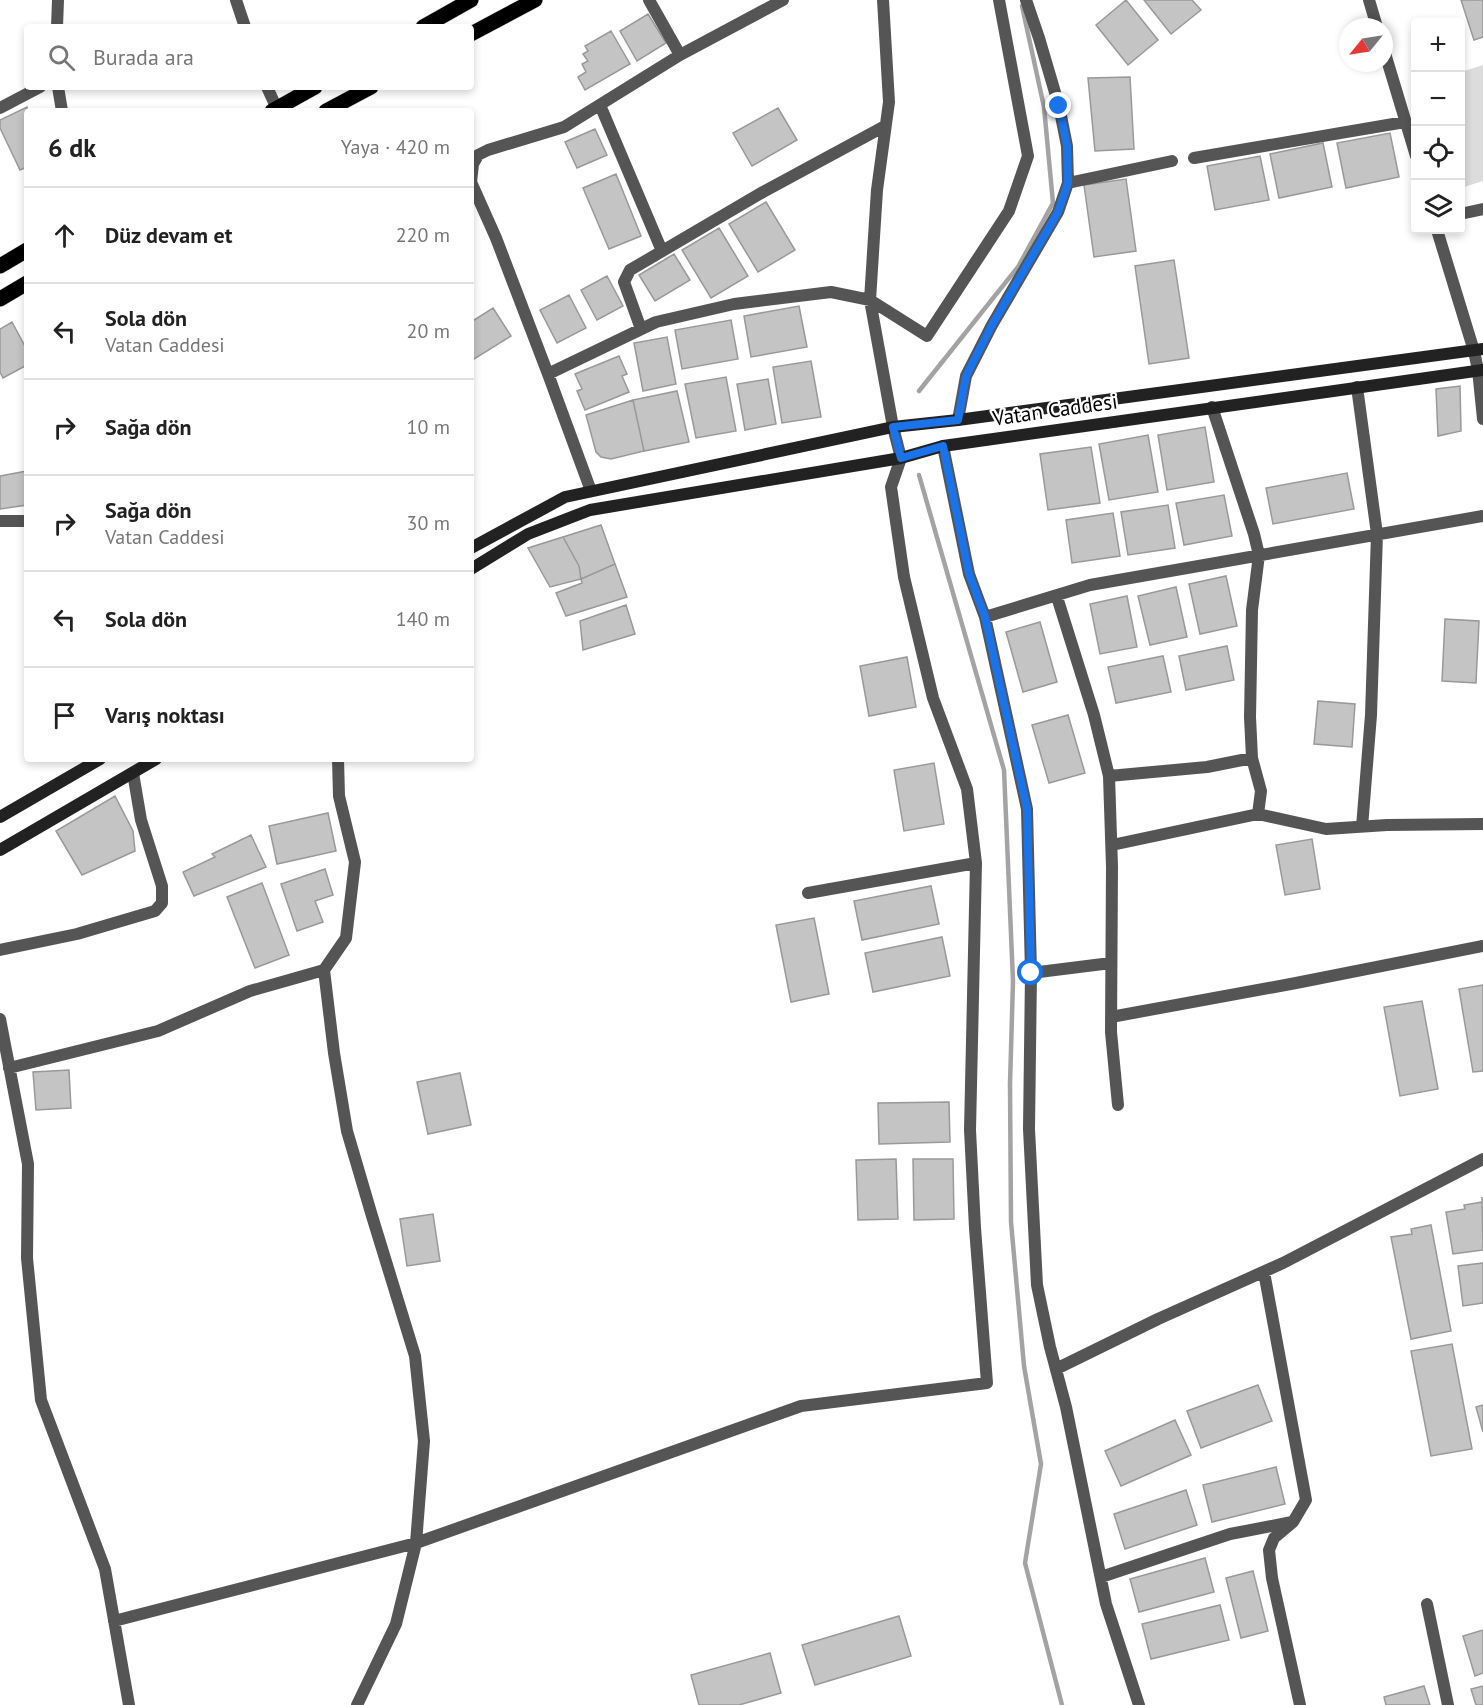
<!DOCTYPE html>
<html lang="tr">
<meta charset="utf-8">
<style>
body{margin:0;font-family:"PT Sans",sans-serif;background:#f6f6f6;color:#222}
.controls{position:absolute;right:18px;top:18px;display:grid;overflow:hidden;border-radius:6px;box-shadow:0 3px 9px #0003}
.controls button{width:54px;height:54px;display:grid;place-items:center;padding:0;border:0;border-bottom:2px solid #e0e0e0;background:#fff;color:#222;font:30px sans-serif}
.compass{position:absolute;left:1339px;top:18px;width:54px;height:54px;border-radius:50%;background:#fff;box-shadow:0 3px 9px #0003;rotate:240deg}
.stop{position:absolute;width:18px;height:18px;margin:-14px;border:4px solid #1a73e8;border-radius:50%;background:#fff}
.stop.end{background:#1a73e8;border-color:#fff;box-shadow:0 2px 6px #0008}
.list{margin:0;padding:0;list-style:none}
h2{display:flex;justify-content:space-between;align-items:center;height:78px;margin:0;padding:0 24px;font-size:26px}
h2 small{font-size:20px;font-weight:400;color:#767676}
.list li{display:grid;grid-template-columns:39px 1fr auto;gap:18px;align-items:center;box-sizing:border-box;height:96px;padding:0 24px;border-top:2px solid #e0e0e0}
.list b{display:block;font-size:22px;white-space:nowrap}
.list p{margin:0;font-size:20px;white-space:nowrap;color:#767676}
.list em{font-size:20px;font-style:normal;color:#767676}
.icon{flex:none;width:33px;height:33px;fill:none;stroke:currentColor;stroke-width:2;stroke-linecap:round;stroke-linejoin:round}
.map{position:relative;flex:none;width:1483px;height:1705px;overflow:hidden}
.search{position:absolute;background:#fff;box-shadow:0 3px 9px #0003;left:24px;top:24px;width:450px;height:66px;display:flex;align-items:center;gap:15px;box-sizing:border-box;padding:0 21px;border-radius:6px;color:#767676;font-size:22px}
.panel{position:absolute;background:#fff;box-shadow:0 3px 9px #0003;left:24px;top:108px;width:450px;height:654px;border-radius:6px}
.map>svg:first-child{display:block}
.pitch{fill:#dcdcdc}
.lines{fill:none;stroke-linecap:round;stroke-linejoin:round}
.stream{stroke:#a3a3a3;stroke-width:4.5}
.building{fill:#c4c4c4;stroke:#999;stroke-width:1.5}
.primary-casing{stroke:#dbdbdb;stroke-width:16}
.minor{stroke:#555;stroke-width:12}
.secondary{stroke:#222;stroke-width:12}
.primary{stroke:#000;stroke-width:15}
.route{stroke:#1a73e8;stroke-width:8}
.labels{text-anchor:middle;stroke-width:4.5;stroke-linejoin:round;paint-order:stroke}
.street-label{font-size:21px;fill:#000;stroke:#fff}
</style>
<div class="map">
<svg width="1483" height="1705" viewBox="0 0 1483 1705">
<rect width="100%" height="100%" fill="#fff"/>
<!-- pitch -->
<path class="pitch" d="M1483 65V181L1461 188V72Z"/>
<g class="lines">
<!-- stream -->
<path class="stream" d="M919 391 1018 267 1053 203 1044 107 1022 6
M919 475 1004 770 1013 981 1010 1084 1011 1222 1024 1366 1041 1464 1025 1563 1062 1705"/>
</g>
<!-- building -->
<path class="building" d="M1126 0 1158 40 1128 65 1096 25Z
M1144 0H1192L1201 10 1171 34Z
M1461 0H1483V37L1474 40Z
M648 14 666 43 637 61 620 31Z
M611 31 630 64 585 90 578 77 586 72 582 64 588 61 583 54 588 51 585 46Z
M1130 77 1134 149 1095 151 1088 78Z
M27 107 28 111H27V167L20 170 0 128V120Z
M778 108 797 140 752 166 733 133Z
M595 129 607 155 577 168 565 142Z
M1390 133 1399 177 1346 188 1337 143Z
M1323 143 1332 187 1279 198 1270 154Z
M1260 156 1269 200 1215 210 1207 166Z
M616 174 641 236 609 249 583 188Z
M1126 179 1136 251 1094 257 1084 185Z
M766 202 795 250 758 272 729 224Z
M719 228 748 276 711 298 682 250Z
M674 254 690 280 655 301 639 275Z
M1174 260 1189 358 1149 364 1135 266Z
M607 276 623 306 597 320 581 290Z
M569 295 586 328 557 343 540 310Z
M799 306 807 347 751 357 744 316Z
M493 308 511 336 471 361V322Z
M731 320 738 359 682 369 675 330Z
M12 322 27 350V365L3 378 0 372V329Z
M667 337 676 384 643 391 634 343Z
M619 356 627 374 622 376 629 392 585 410 577 391 582 389 575 374Z
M811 361 821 417 782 423 773 367Z
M726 377 736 431 696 438 685 384Z
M768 379 776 424 745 430 737 384Z
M1460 386 1461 431 1438 436 1436 389Z
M677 391 689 442 644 451 633 400Z
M633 400 644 451 611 459 601 457 596 452 586 415Z
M1205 427 1214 482 1167 490 1158 435Z
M1148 435 1158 492 1109 500 1099 444Z
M1091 447 1100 503 1048 510 1040 454Z
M27 471V505L0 509V476Z
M1347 473 1354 509 1273 524 1266 488Z
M1224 495 1232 536 1184 545 1176 503Z
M1168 505 1175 548 1128 555 1121 512Z
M1113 513 1120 556 1072 563 1066 520Z
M601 525 615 564 581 579 579 566 563 537Z
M563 537 579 566 581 579 550 587 528 548Z
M615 564 627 597 566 616 556 593 582 583 581 579Z
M1226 576 1237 626 1200 634 1189 584Z
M1176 587 1187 637 1150 645 1138 596Z
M1127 596 1137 647 1100 654 1090 604Z
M626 605 635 634 583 650 580 621Z
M1445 619 1479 621 1476 683 1442 681Z
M1040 622 1057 682 1023 692 1006 632Z
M1227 646 1234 680 1186 690 1179 656Z
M1163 656 1171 692 1116 703 1108 667Z
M907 657 916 707 869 716 860 666Z
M1318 701 1355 704 1352 747 1314 744Z
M1068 715 1085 773 1049 783 1032 725Z
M934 763 944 824 904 831 894 770Z
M115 796 133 831 135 851 82 875 56 831Z
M328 813 336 851 277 864 269 826Z
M251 835 266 867 194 896 183 872 215 857 212 854Z
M1312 839 1320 889 1285 895 1276 845Z
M325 869 333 895 315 901 323 922 297 931 281 884Z
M262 883 289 955 255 968 227 897Z
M931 886 939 924 862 940 854 901Z
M814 918 829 994 791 1002 776 925Z
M942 937 950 976 873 992 865 953Z
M1483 985V1071L1473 1072 1459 989Z
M1422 1001 1438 1089 1400 1096 1384 1007Z
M69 1070 71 1108 36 1110 33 1072Z
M460 1073 471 1125 428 1134 417 1082Z
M949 1102 950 1142 879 1144 878 1103Z
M896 1159 898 1219 858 1220 856 1160Z
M913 1159H953L954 1219 914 1220Z
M1482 1197 1483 1250 1453 1254 1446 1212 1465 1209 1464 1205 1482 1202Z
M433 1214 440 1261 407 1266 400 1219Z
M1431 1225 1451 1331 1411 1339 1391 1237 1412 1234 1411 1229Z
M1483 1263V1303L1463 1306 1458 1266Z
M1452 1344 1472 1449 1431 1456 1411 1351Z
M1258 1385 1272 1421 1201 1448 1187 1411Z
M1483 1405V1432L1476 1407Z
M1175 1420 1191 1455 1121 1486 1105 1451Z
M1276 1467 1285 1504 1212 1522 1203 1485Z
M1186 1490 1197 1525 1125 1549 1114 1514Z
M1205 1558 1214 1592 1139 1612 1130 1579Z
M1253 1571 1268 1631 1241 1638 1226 1578Z
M1220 1605 1229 1640 1151 1659 1142 1624Z
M899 1616 911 1656 815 1685 802 1645Z
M1483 1630V1673L1475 1676 1463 1636Z
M770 1653 781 1693 739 1705H699L691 1675Z
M1424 1686 1430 1705H1386L1384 1697Z
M1483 1686V1705H1476L1471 1689Z"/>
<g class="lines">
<defs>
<path id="primary" d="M423 27 471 0
M471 34 535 0
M272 111 315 87
M326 111 371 87
M0 266 27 250
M0 299 27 283"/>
</defs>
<!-- primary casing -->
<use href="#primary" class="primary-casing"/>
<!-- minor -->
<path class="minor" d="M236 0 245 27
M649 0 680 55
M1369 0 1377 27
M57 27 58 0
M1384 50 1416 156
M58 87 62 111
M267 87 278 111
M600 105 662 251
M0 108 40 87
M1194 158 1405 122
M1068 183 1172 161
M1460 214 1483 209
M1437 230 1474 351 1478 370 1483 419
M641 329 624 282 630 270 763 192 885 126
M548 374 656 322 734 304 831 292 870 300 927 336 1009 211 1028 156 999 0
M1357 387 1377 534 1371 715 1362 827
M1212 407 1254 534 1259 555 1252 610 1250 717 1252 758 1261 791 1258 814 1326 829 1387 825 1483 824
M958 420 966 376 992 325 1058 212 1068 183 1067 146 1059 106 1039 38 1026 0
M943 446 969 574 985 617 1027 809 1031 973 1029 1129 1037 1285 1050 1347 1066 1407 1106 1604 1139 1705
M591 491 548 374 496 238 471 182 473 164 478 155 488 150 564 127 680 55 783 0
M0 521H27
M1057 597 1094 715 1109 776 1112 867 1111 1032 1118 1105
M985 617 1090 585 1483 516
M1109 776 1207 767 1252 758
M1112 845 1258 814
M808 893 976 863
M0 950 77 934 155 911 162 903V886L141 820 133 773
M324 970 334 1053 347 1131 372 1216 415 1356 424 1441 416 1543 396 1624 357 1705
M1031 973 1111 963
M1111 1017 1296 983 1483 946
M0 1019 28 1164 27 1258 41 1400 105 1569 129 1705
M9 1068 158 1031 250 991 324 970 346 938 355 862 339 796 338 759
M1264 1272 1306 1500 1293 1522 1274 1538 1269 1550 1272 1578 1300 1705
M1056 1369 1158 1319 1283 1263 1483 1159
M1101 1577 1230 1534 1292 1522
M1427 1604 1448 1705
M114 1621 416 1543 801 1406 987 1383 975 1228 970 1130 976 863 967 789 933 698 904 577 891 487 901 458 893 427 870 300 877 190 889 102 883 0"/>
<!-- secondary -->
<path class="secondary" d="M471 548 565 497 893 427 958 420 1483 349
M471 569 528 534 590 510 901 458 943 446 1483 370
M0 817 100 759
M0 850 156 759"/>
<!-- primary -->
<use href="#primary" class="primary"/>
</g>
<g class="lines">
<!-- route -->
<path class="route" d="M1031 973 1027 809 985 617 969 574 943 446 901 458 893 427 958 420 966 376 992 325 1058 212 1068 183 1067 146 1059 106"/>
</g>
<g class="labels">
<!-- street labels -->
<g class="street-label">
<text transform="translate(1055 410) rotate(-8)" y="7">Vatan Caddesi</text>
</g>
</g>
</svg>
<div class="controls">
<button>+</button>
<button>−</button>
<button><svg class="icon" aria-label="locate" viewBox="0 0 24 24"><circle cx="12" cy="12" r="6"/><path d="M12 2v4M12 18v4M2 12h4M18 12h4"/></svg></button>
<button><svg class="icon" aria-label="layers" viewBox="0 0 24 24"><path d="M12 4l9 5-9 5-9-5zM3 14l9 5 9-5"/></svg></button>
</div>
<svg class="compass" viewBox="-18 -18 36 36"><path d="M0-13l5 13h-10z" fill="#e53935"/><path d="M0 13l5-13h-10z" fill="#767676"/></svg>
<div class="stop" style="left:1031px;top:973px"></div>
<div class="stop end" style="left:1059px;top:106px"></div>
<div class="search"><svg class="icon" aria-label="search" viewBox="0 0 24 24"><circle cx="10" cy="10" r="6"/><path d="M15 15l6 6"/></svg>Burada ara</div>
<section class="panel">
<h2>6 dk<small>Yaya · 420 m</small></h2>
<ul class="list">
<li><svg class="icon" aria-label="ahead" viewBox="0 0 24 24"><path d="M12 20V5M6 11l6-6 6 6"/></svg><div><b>Düz devam et</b></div><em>220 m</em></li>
<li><svg class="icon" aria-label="left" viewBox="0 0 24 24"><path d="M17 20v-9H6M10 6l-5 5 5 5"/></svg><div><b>Sola dön</b><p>Vatan Caddesi</p></div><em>20 m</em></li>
<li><svg class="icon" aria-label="right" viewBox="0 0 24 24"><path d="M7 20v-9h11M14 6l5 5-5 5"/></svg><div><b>Sağa dön</b></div><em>10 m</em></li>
<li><svg class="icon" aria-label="right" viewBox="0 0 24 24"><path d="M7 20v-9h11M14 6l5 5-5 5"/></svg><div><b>Sağa dön</b><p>Vatan Caddesi</p></div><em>30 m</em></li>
<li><svg class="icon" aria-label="left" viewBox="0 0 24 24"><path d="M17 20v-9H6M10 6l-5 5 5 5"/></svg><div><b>Sola dön</b></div><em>140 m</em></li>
<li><svg class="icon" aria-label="arrive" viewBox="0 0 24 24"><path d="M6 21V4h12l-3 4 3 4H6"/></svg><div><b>Varış noktası</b></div></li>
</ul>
</section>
</div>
